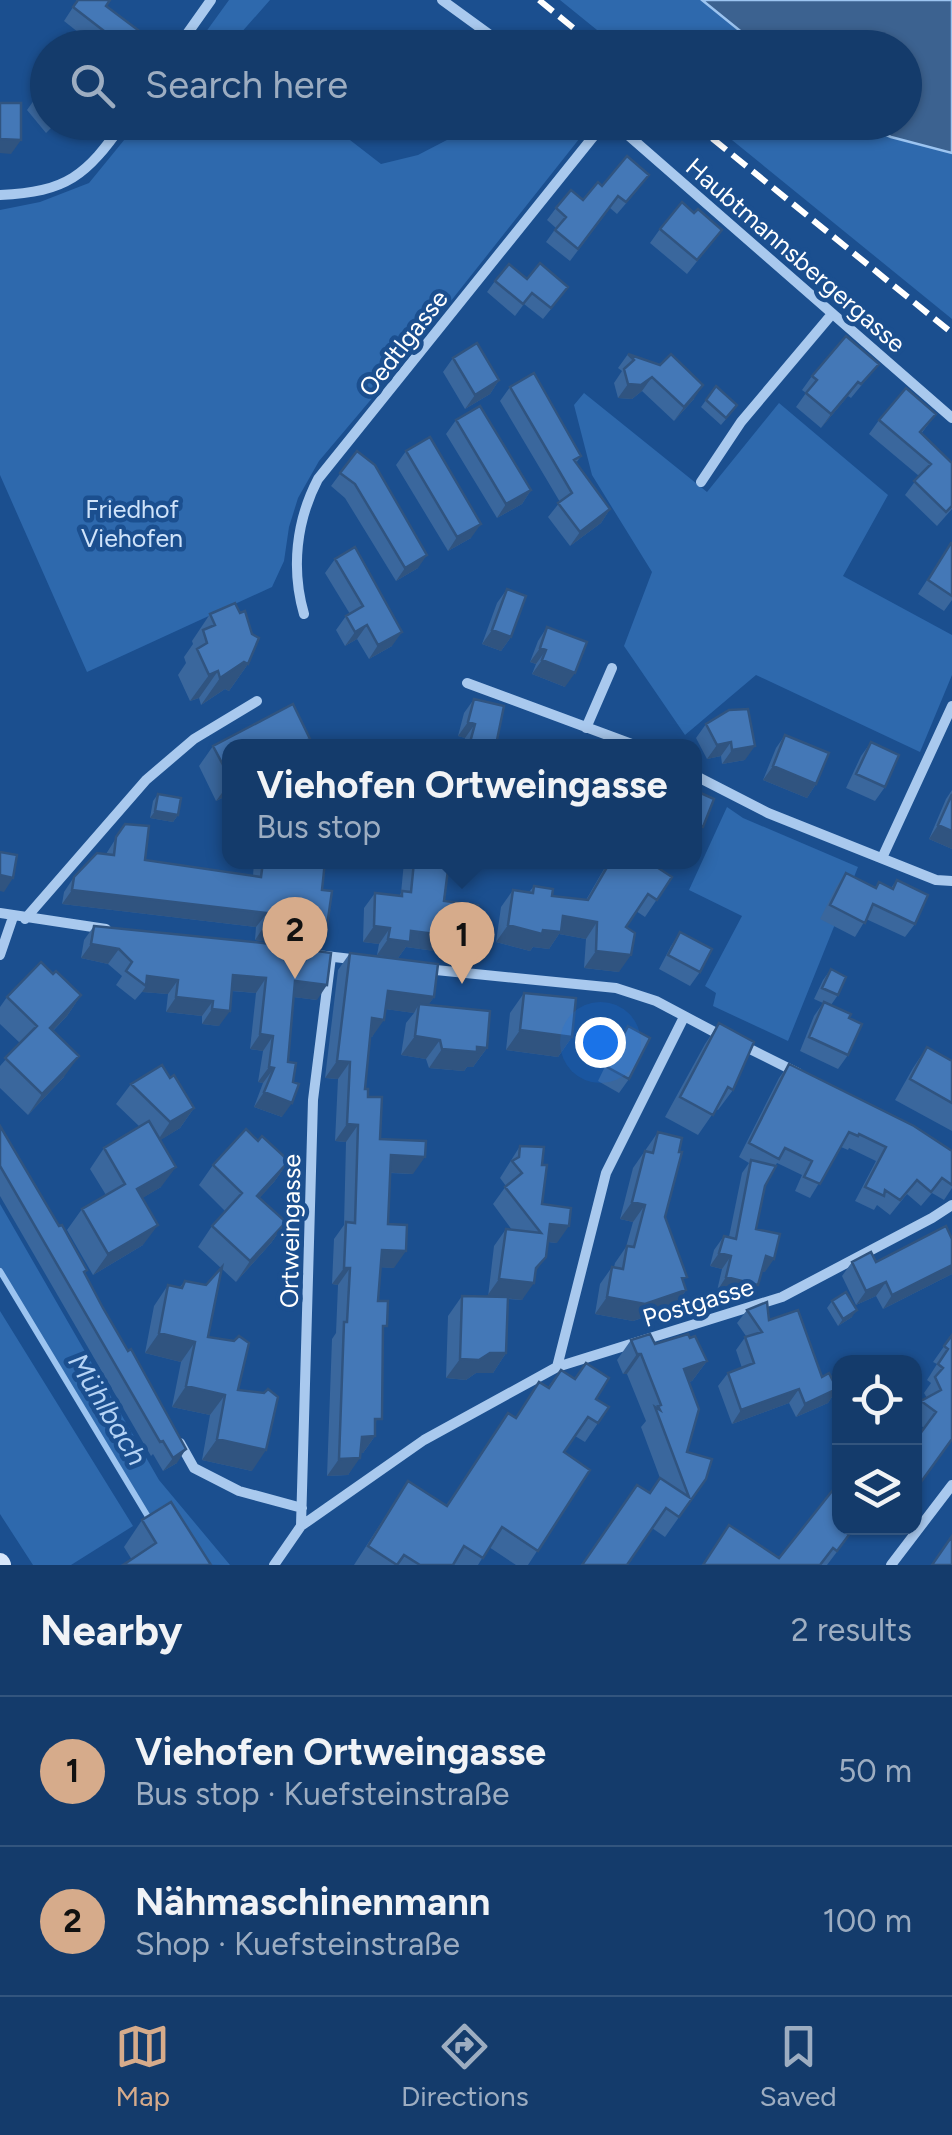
<!DOCTYPE html>
<meta charset="utf-8">
<style>
body{margin:0;font-family:Figtree,sans-serif;background:#1d4271;color:#f1f3f6}
.controls{position:absolute;right:30px;bottom:30px;display:grid;overflow:hidden;border-radius:20px;box-shadow:0 2px 8px #0004}
.controls button{width:90px;height:90px;display:grid;place-items:center;padding:0;border:0;border-bottom:2px solid #33557e;background:#143b6b;color:#f1f3f6;font:50px sans-serif}
.you{position:absolute;left:600px;top:1042px;width:35px;height:35px;margin:-25px;border:8px solid #fff;border-radius:50%;background:#1a73e8;box-shadow:0 0 0 15px #1a73e833}
.badge{display:grid;place-items:center;width:65px;height:65px;border-radius:50%;background:#d6ab8b;color:#111;font-size:32px;font-weight:700}
.pin{position:absolute;translate:-50% -82px;filter:drop-shadow(0 2px 5px #0008)}
.pin::after{content:'';position:absolute;top:52px;width:35px;height:30px;background:inherit;clip-path:polygon(0 0,100% 0,50% 100%)}
.popup{position:absolute;left:222px;top:739px;width:480px;height:130px;box-sizing:border-box;display:grid;place-content:center;border-radius:20px;background:#143b6b;filter:drop-shadow(0 2px 8px #0005);font-size:32px;white-space:nowrap;color:#9dadc1}
.popup b{font-size:38px;color:#f1f3f6}
.popup::after{content:'';position:absolute;left:50%;top:100%;margin-left:-20px;border:20px solid transparent;border-top-color:#143b6b}
.list{margin:0;padding:0;list-style:none}
h2{display:flex;justify-content:space-between;align-items:center;height:130px;margin:0;padding:0 40px;font-size:42px}
h2 small{font-size:32px;font-weight:400;color:#9dadc1}
.list li{display:grid;grid-template-columns:65px 1fr auto;gap:30px;align-items:center;box-sizing:border-box;height:150px;padding:0 40px;border-top:2px solid #33557e}
.list b{display:block;font-size:38px;white-space:nowrap}
.list p{margin:0;font-size:32px;white-space:nowrap;color:#9dadc1}
.list em{font-size:32px;font-style:normal;color:#9dadc1}
.icon{flex:none;width:55px;height:55px;fill:none;stroke:currentColor;stroke-width:2;stroke-linecap:round;stroke-linejoin:round}
.map{position:relative;flex:none;width:952px;height:1565px;overflow:hidden}
.search{position:absolute;background:#143b6b;box-shadow:0 2px 8px #0004;left:30px;right:30px;top:30px;height:110px;display:flex;align-items:center;gap:25px;box-sizing:border-box;padding:0 35px;border-radius:55px;color:#9dadc1;font-size:38px}
.sheet{height:430px;background:#143b6b}
nav{display:flex;justify-content:space-around;align-items:center;box-sizing:border-box;height:140px;border-top:2px solid #33557e;background:#143b6b;font-size:28px;color:#9dadc1}
nav a{display:grid;justify-items:center;gap:5px}
nav .on{color:#d6ab8b}
.map>svg:first-child{display:block}
.green{fill:#2e69ad}
.water{fill:#3c6290;stroke:#9cc4f0;stroke-width:2.5}
.lines{fill:none;stroke-linecap:round;stroke-linejoin:round}
.stream{stroke:#9cc4f0;stroke-width:6}
.minor{stroke:#a9c9ee;stroke-width:10}
.secondary{stroke:#d6e6fa;stroke-width:20}
.rail{stroke:#fff;stroke-width:6;stroke-dasharray:18 8;stroke-linecap:butt}
.wall{fill:#3a679d}
.shaded-wall{fill:#305480}
.building{fill:#4478b7;stroke:#305480;stroke-width:2.5}
.labels{text-anchor:middle;stroke-width:9;stroke-linejoin:round;paint-order:stroke}
.street-label{font-size:25px;fill:#fff;stroke:#1b4f8f}
.park-label{font-size:25px;fill:#cfe3fa;stroke:#1b4f8f}
.water-label{font-size:28px;font-style:italic;fill:#b5d3f5;stroke:#1b4f8f}
</style>
<div class="map">
<svg width="952" height="1565" viewBox="0 0 952 1565">
<rect width="100%" height="100%" fill="#1b4f8f"/>
<!-- green -->
<path class="green" d="M229 0H270L240 34 239 47H195Z
M560 0H952V319L711 123 904 122V48L618 47Z
M138 123H328L381 164 418 155 470 128 476 123H579L587 129 401 364 319 461 298 498 289 527 284 561 272 587 87 672 0 475V210L40 202 89 183Z
M584 393 707 492 779 403 888 495 843 576 952 635V675L920 752 756 675 685 735 624 646 652 572 592 475 574 405Z
M727 807 743 818 858 867 788 1041 713 1006 716 993 705 986 742 916 689 890Z
M0 1204 159 1480 230 1565 177 1564 0 1267Z
M0 1311 133 1526 71 1565H33L0 1514Z"/>
<!-- water -->
<path class="water" d="M702 0H952V153L891 137 858 123 904 122V48L760 47Z"/>
<g class="lines">
<!-- stream -->
<path class="stream" d="M0 1271 150 1520"/>
<!-- minor -->
<path class="minor" d="M442 0 508 48
M177 48 211 0
M613 122 952 418
M0 195C67 192 86 176 124 122
M701 482 741 422 832 314
M304 614C291 569 296 521 318 479L605 122
M467 683 637 746
M586 728 612 668
M694 775 768 813 936 880 952 881
M882 858 952 706
M0 913 106 929
M25 919 146 780 194 739 257 701
M0 955 13 917
M317 955 360 960
M426 969 616 988 656 1001 722 1036
M742 1045 798 1073
M557 1367 606 1173 684 1017
M180 1443 194 1468 239 1491 302 1508
M301 1526 424 1440 557 1367 782 1297 932 1218 952 1205
M274 1565 301 1526 313 1100 331 957
M891 1565 952 1485"/>
<!-- secondary -->
<path class="secondary" d="M0 1563 1 1565"/>
<!-- rail -->
<path class="rail" d="M539 0 598 48
M692 122 952 333"/>
</g>
<!-- wall -->
<path class="wall" d="M76 0H110L106 6 138 30 93 44 64 21 77 1Z
M48 87V122H57L46 133 27 110 37 96Z
M602 186 640 187 617 214 610 208 570 261 546 242 556 228 547 220 556 208 583 200Z
M694 213 722 230 687 274 650 243 660 229Z
M527 279 560 298 543 319 524 304 515 316 487 292 495 281Z
M628 354 694 399 674 421 642 391 632 399 618 398 614 383 622 371 618 368Z
M453 358 499 380 490 394 465 409 443 372Z
M879 364 851 398 848 396 821 428 796 407 806 393 802 390 812 376Z
M716 386 732 412 721 425 701 407Z
M510 387 581 456 576 463 610 509 601 523 570 546 548 517 560 502 500 401Z
M936 414 921 434 952 463V509L937 526 905 495 919 476 869 434 879 420Z
M456 420 531 490 522 504 497 518 446 434Z
M357 451 418 568 396 581 345 498 331 486Z
M406 451 471 538 448 551 396 465Z
M951 543 952 600 944 611 918 594Z
M335 559 392 646 369 659 357 639 345 646 336 630 346 616 350 614 325 573Z
M507 589 511 637 501 651 482 644 497 603Z
M210 614 248 664 229 691 225 689 201 705 199 698 190 701 178 675 186 663 184 657 193 644 192 641Z
M547 627 565 687 532 674 536 664 530 662 538 641Z
M474 699 499 746H463L465 738 458 736 464 713Z
M729 710 745 760 722 764 721 756 707 759 696 738 706 724Z
M785 735 816 784 807 798 763 780 776 748Z
M310 739 305 746H230V794L216 801 199 766 213 746Z
M871 742 885 787 875 801 846 788 861 756Z
M952 790V849L929 839 946 799Z
M158 794 178 815 173 822 150 818 153 801Z
M125 824 145 860 253 876 254 862H325L322 890 326 933 316 947 255 940 256 927 62 904 64 892 74 877 106 854Z
M404 862H449L444 901 474 939 463 955 406 947 398 958 377 955 379 944 363 942 364 908 375 893 399 896 401 893Z
M608 862H649L672 877 645 917 636 911 626 927 619 972 584 968 586 939 559 934 549 949 533 947 530 951 496 942 501 907 513 890 529 892 534 886 552 896 586 900Z
M846 873 875 888 879 882 891 888 897 880 915 924 905 937 866 919 855 937 820 919 836 887Z
M94 926 263 943 317 1000 294 997 282 1117 254 1107 263 1083 258 1082 263 1051 250 1049 256 993 231 991 219 1026 202 1024V1016L166 1012 168 994 142 992 135 1000 116 985 122 976 108 964 81 958 84 940Z
M680 932 700 972 690 986 659 969 671 946Z
M350 953 434 997 428 1005 487 1048 473 1067H467L464 1071 429 1068 426 1059 401 1055 406 1023 414 1013 386 1009 372 1037 370 1036 365 1089 380 1139 413 1174 390 1173 388 1224 394 1268 380 1267 378 1301 383 1332 375 1436 363 1453H361L348 1475 327 1476 332 1339 336 1333 338 1285 332 1284 334 1239 344 1225 346 1142 335 1141 338 1079 325 1078 338 970Z
M831 969 838 995 831 1005 849 1018 848 1055 838 1069 800 1051 814 1016 823 1003 814 999 823 980Z
M53 974 81 995 67 1016 53 1031 64 1077 28 1115 0 1088V1066L20 1043 0 1024V1007L7 997Z
M524 993 572 1037 558 1057 506 1050 510 1013Z
M719 1023 733 1090 718 1110 716 1109 698 1135 665 1117 705 1044Z
M628 1026 629 1079 619 1093 598 1081 618 1040Z
M927 1047 952 1061V1131L895 1100 913 1068Z
M789 1064 952 1151V1188L944 1200 932 1193 921 1206 907 1194 890 1215 877 1205 874 1210 855 1201 876 1161 849 1148 848 1150 841 1147 810 1198 795 1191 802 1175 777 1163 765 1186 756 1229 765 1272 762 1271 749 1298 717 1291 722 1269 710 1266 714 1250 724 1236 729 1237 742 1173 749 1163 739 1157 779 1078Z
M170 1078 194 1108 180 1128 160 1140 161 1187 142 1198 143 1245 93 1275 67 1230 82 1209 106 1195 90 1169 104 1148 140 1127 116 1104 131 1084Z
M0 1126 59 1226 87 1270 85 1273 177 1463 163 1471 153 1454 151 1456 0 1196Z
M658 1132 665 1217 686 1290 675 1307 633 1321 595 1314 600 1284 612 1267H614L615 1263 626 1247 633 1222 620 1219 633 1168Z
M258 1141 289 1161 274 1182 259 1198 286 1222 271 1243 236 1282 222 1269 208 1337 238 1390 252 1471 202 1460 210 1415 172 1407 181 1362 145 1353 154 1306 168 1285 180 1287 185 1281 206 1285 221 1268 198 1247 212 1226 226 1212 199 1185 213 1165Z
M520 1146 542 1165V1204L557 1243 548 1242 522 1300 508 1299 506 1353 493 1373H476L466 1380 446 1378 448 1316 462 1296 488 1297 494 1246 506 1229 512 1230 493 1204 506 1186 500 1178Z
M952 1239V1274L883 1309 876 1296 856 1305 842 1276 852 1262H876Z
M832 1301 852 1317 838 1326 827 1308Z
M747 1310 769 1320 822 1377 837 1389 828 1403 796 1417 789 1403 732 1424 718 1386 728 1373 742 1368 736 1350 746 1336 737 1323Z
M952 1335V1440L914 1491V1442L924 1428 914 1420V1410L921 1401 927 1398 924 1393 931 1383 927 1380 937 1364 933 1362Z
M690 1338 707 1361 692 1381 689 1382 687 1452 706 1479 665 1537 652 1528 660 1478 641 1427 646 1421 627 1374H623L617 1360 631 1340 655 1344Z
M586 1363 596 1399 609 1407 585 1442 575 1436 564 1452 590 1470 528 1565H516L489 1547 478 1565H354L408 1481 446 1505 516 1418 539 1382 548 1387 561 1370 574 1379Z
M142 1520 211 1565 132 1560 124 1547Z
M729 1525 779 1558 855 1528 827 1565H702Z"/>
<!-- shaded-wall -->
<path class="shaded-wall" d="M0 139 21 140 11 154 0 153Z
M652 377 642 391 632 399 618 398 628 384Z
M499 380 490 394 465 409 475 395Z
M858 382 848 396 821 428 831 414Z
M703 385 694 399 674 421 684 407Z
M531 490 522 504 497 518 506 504Z
M610 509 601 523 570 546 580 532Z
M481 524 471 538 448 551 457 537Z
M427 555 418 568 396 581 405 568Z
M367 625 357 639 345 646 355 632Z
M492 630 511 637 501 651 482 644Z
M402 632 392 646 369 659 378 645Z
M540 648 546 650 536 664 530 662Z
M542 660 575 673 565 687 532 674Z
M244 662 248 664 229 691 225 689 201 705 220 678Z
M218 671 199 698 190 701 209 675Z
M468 722 475 724 465 738 458 736Z
M731 742 721 756 707 759 717 745Z
M755 746 745 760 722 764 732 750Z
M773 766 816 784 807 798 763 780Z
M230 782V794L216 801Z
M155 811 178 815 173 822 150 818Z
M694 824 703 827 694 839Z
M938 825 952 831V849L929 839Z
M0 875 13 878 4 892 0 891Z
M72 890 267 913 256 927 62 904Z
M563 916 597 922 586 939 559 934 549 949 533 947 530 951 496 942 508 925 543 930Z
M265 925 326 933 316 947 255 940Z
M374 926 390 928 379 944 363 942Z
M411 931 474 939 463 955 406 947 398 958 377 955 388 939Z
M91 944 119 949 108 964 81 958Z
M596 951 631 955 619 972 584 968Z
M233 975 266 978 256 993 223 990Z
M147 976 178 980 168 994 142 992 146 986Z
M295 981 327 985 317 1000 285 996Z
M388 991 434 997 422 1014 419 1004 414 1013 377 1008Z
M81 995 67 1016 35 1049 50 1028Z
M176 997 213 1001 202 1016 166 1012Z
M212 1009 230 1011 219 1026 202 1024Z
M372 1018 384 1020 372 1037 360 1035Z
M520 1030 572 1037 558 1057 506 1050Z
M260 1034 273 1036 263 1051 250 1049Z
M415 1036 440 1040 426 1059 401 1055Z
M477 1047 487 1048 473 1067H467L464 1071 429 1068 442 1049Z
M79 1056 64 1077 28 1115 42 1094Z
M337 1061 350 1062 338 1079 325 1078Z
M269 1067 274 1068 263 1083 258 1082Z
M264 1092 292 1103 282 1117 254 1107Z
M194 1108 180 1128 156 1143 170 1122Z
M347 1124 358 1125 346 1142 335 1141Z
M391 1155 425 1157 413 1174 379 1172Z
M289 1161 274 1182 243 1217 257 1196Z
M176 1167 161 1187 123 1210 137 1189Z
M632 1202 645 1205 633 1222 620 1219Z
M286 1222 271 1243 236 1282 250 1261Z
M550 1224 569 1226 557 1243 538 1241Z
M158 1225 143 1245 93 1275 108 1254Z
M382 1250 406 1251 394 1268 370 1267Z
M719 1253 731 1256 722 1269 710 1266Z
M766 1256 774 1259 765 1272 756 1270Z
M546 1257 534 1274V1283L522 1300 487 1296 499 1279 536 1268Z
M952 1265V1274L883 1309 892 1295Z
M344 1268H350L338 1285 332 1284Z
M726 1277 758 1285 749 1298 717 1291Z
M886 1282 876 1296 856 1305 866 1291Z
M686 1290 675 1307 633 1321 595 1314 607 1297Z
M857 1310 852 1317 838 1326 843 1319Z
M159 1333 195 1342 181 1362 145 1353Z
M490 1353H506L493 1373H476L466 1380 446 1378 460 1359Z
M637 1354H641L627 1374H623Z
M707 1361 692 1381 670 1389 684 1369Z
M186 1386 225 1395 210 1415 172 1407Z
M799 1389 789 1403 732 1424 741 1410Z
M837 1389 828 1403 796 1417 805 1404Z
M375 1436 363 1453H350L362 1437Z
M217 1439 266 1450 252 1471 202 1460Z
M186 1449 177 1463 163 1471 173 1458Z
M360 1458 348 1475 327 1476 339 1459Z"/>
<!-- building -->
<path class="building" d="M78 0H110L106 6 138 30 125 48H90L104 31 73 7Z
M48 87V109L37 96Z
M0 103H21V140L0 139Z
M627 156 649 175 626 202 618 196 578 249 555 230 566 217 556 208 571 190 583 200 598 182 602 186Z
M682 202 694 213 698 209 722 230 697 260 660 229Z
M540 263 568 287 551 308 532 293 523 304 495 281 509 264 527 279Z
M846 336 879 364 861 384 858 382 831 414 806 393 817 380 812 376Z
M477 343 499 380 475 395 453 358Z
M628 354 660 365 671 354 703 385 684 407 652 377 641 385 628 384 624 369 634 360Z
M534 373 581 456 574 460 610 509 580 532 558 503 572 493 510 387Z
M716 386 737 405 726 418 706 400Z
M906 388 936 414 920 432 952 463V506L946 512 914 481 931 464 879 420Z
M480 406 531 490 506 504 456 420Z
M430 437 481 524 457 537 406 451Z
M357 451 375 465 427 555 405 568 355 484 340 473Z
M951 543H952V596L928 580Z
M355 547 402 632 378 645 367 625 355 632 346 616 363 606 335 559Z
M507 589 526 596 511 637 492 630Z
M235 603 240 613 245 611 252 634 259 638 248 664 244 662 220 678 218 671 209 675 197 649 207 643 203 630 215 625 210 614Z
M547 627 587 642 575 673 542 660 546 650 540 648Z
M474 699 504 706 497 740 501 741 499 746H469L475 724 468 722Z
M293 704 310 739 295 746H230V778L213 746Z
M748 709 755 746 732 750 731 742 717 745 706 724 729 710Z
M785 735 829 753 816 784 773 766Z
M871 742 899 755 885 787 856 774Z
M694 790 714 799 703 827 694 824Z
M158 794 181 798 178 815 155 811Z
M952 794V831L938 825Z
M125 824 149 826 145 860 261 877 263 862H325L322 890 332 891 326 933 265 925 267 913 72 890 74 877 97 853 114 855 116 837Z
M0 852 17 855 13 878 0 875Z
M414 862H449L444 901 478 905 474 939 411 931 410 942 388 939 390 928 374 926 375 893 402 896V891L411 892Z
M610 862H649L672 877 657 900 648 894 626 927 635 933 631 955 596 951 597 922 563 916 561 932 543 930 542 934 508 925 513 890 533 893 534 886 553 889 552 896 588 900Z
M846 873 876 888 879 882 893 889 897 880 928 895 915 924 873 904 865 923 830 905Z
M94 926 263 943 331 953 327 985 295 981 288 1062 296 1063 293 1082 299 1084 292 1103 264 1092 274 1068 269 1067 273 1036 260 1034 266 978 233 975 230 1011 212 1009 213 1001 176 997 178 980 147 976 146 986 126 971 132 962 119 949 91 944Z
M680 932 712 949 700 972 668 955Z
M350 953 438 964 434 997 388 991 384 1020 372 1018 365 1089H368V1097H382L380 1139 426 1141 425 1157 391 1155 388 1224 407 1225 406 1251 382 1250 378 1301H388L387 1326H383L382 1419H375V1436L362 1437 360 1458 339 1459 344 1322H347L350 1268H344L346 1222 355 1223 358 1125 347 1124 350 1062 337 1061Z
M41 962 53 974 56 971 81 995 50 1028 79 1056 42 1094 5 1058 37 1026 7 997Z
M831 969 846 977 838 995 822 988Z
M524 993 576 998 572 1037 520 1030Z
M824 1002 851 1014 849 1018 862 1024 848 1055 809 1037Z
M419 1004 490 1011 487 1048 477 1047V1052L442 1049 440 1040 415 1036Z
M719 1023 754 1042 733 1090 728 1087 713 1115 680 1097Z
M628 1026 650 1038 629 1079 607 1067Z
M927 1047 952 1061V1103L910 1079Z
M789 1064 914 1126 952 1151V1185L942 1178 931 1192 917 1180 900 1200 885 1190 884 1196 865 1187 886 1147 859 1134 858 1136 849 1132 820 1184 804 1177 812 1161 785 1148 779 1159 749 1143Z
M162 1065 170 1078 174 1075 194 1108 170 1122 131 1084Z
M149 1121 176 1167 137 1189 158 1225 108 1254 82 1209 125 1184 104 1148Z
M0 1126 59 1226 62 1225 87 1270 84 1272 103 1308 128 1351 131 1349 186 1449 173 1458 163 1441 160 1442 0 1166Z
M246 1129 258 1141 262 1136 289 1161 257 1196 286 1222 250 1261 212 1226 242 1193 213 1165Z
M658 1132 682 1138 679 1152H682L665 1217 687 1277 682 1278 686 1290 645 1304 607 1297 612 1267 623 1269 627 1246 634 1247 645 1205 632 1202 645 1151 653 1153Z
M520 1146 544 1147 542 1165H547L542 1204 571 1208 569 1226 550 1224 546 1257 536 1268 534 1283 499 1279 506 1229 541 1233 505 1187 522 1173 512 1161 519 1157Z
M751 1160 776 1166 765 1186 756 1229 780 1234 774 1259 766 1256 758 1285 726 1277 731 1256 719 1253 724 1236 736 1239Z
M946 1226 952 1239V1265L892 1295 886 1282 866 1291 852 1262 871 1252 876 1262Z
M222 1267 208 1337 234 1341 239 1336 249 1343 238 1390 264 1393 268 1389 278 1397 266 1450 217 1439 225 1395 186 1386 195 1342 159 1333 168 1285 182 1288 185 1281 206 1285Z
M846 1292 857 1310 843 1319 832 1301Z
M462 1296 508 1297 506 1353H490L479 1360 460 1359Z
M767 1302 769 1320 798 1310 822 1377 829 1373 837 1389 805 1404 799 1389 741 1410 728 1373 754 1363 745 1337 762 1332 747 1310Z
M650 1334 655 1344 688 1334 690 1338 695 1336 707 1361 684 1369 699 1409 687 1452 712 1459 706 1479 679 1517 666 1508 627 1565H582L637 1485 650 1493 660 1478 689 1497 655 1407 660 1410 658 1406 661 1405 641 1354H637L631 1340Z
M952 1335V1439L921 1482 914 1477V1442L936 1412 921 1401 941 1390 935 1377 943 1368 938 1364 948 1349 944 1346Z
M586 1363 609 1378 596 1399 609 1407 598 1423 588 1417 564 1452 590 1470 538 1551 502 1527 483 1558 464 1546 453 1565H420L404 1555 397 1565 368 1546 408 1481 447 1506 508 1413 516 1418 539 1382 549 1388 561 1370 575 1379Z
M840 1481V1528H854L837 1551 833 1548 820 1565H703L729 1525 779 1558Z
M171 1502 211 1565H123L156 1543 142 1520Z
M952 1536V1565H932Z"/>
<g class="labels">
<!-- street labels -->
<g class="street-label">
<text transform="translate(796 255) rotate(41)" y="9">Haubtmannsbergergasse</text>
<text transform="translate(403 343) rotate(-52)" y="9">Oedtlgasse</text>
<text transform="translate(290 1231) rotate(-89)" y="9">Ortweingasse</text>
<text transform="translate(698 1302) rotate(-17)" y="9">Postgasse</text>
</g>
<!-- park labels -->
<g class="park-label">
<text x="132" y="518">Friedhof<tspan x="132" dy="29">Viehofen</tspan></text>
</g>
<!-- water labels -->
<g class="water-label">
<text transform="translate(108 1409) rotate(59)" y="10">Mühlbach</text>
</g>
</g>
</svg>
<div class="controls">
<button><svg class="icon" aria-label="locate" viewBox="0 0 24 24"><circle cx="12" cy="12" r="6"/><path d="M12 2v4M12 18v4M2 12h4M18 12h4"/></svg></button>
<button><svg class="icon" aria-label="layers" viewBox="0 0 24 24"><path d="M12 4l9 5-9 5-9-5zM3 14l9 5 9-5"/></svg></button>
</div>
<div class="you"></div>
<div class="pin badge" style="left:462px;top:984px">1</div>
<div class="popup"><b>Viehofen Ortweingasse</b>Bus stop</div>
<div class="pin badge" style="left:295px;top:979px">2</div>
<div class="search"><svg class="icon" aria-label="search" viewBox="0 0 24 24"><circle cx="10" cy="10" r="6"/><path d="M15 15l6 6"/></svg>Search here</div>
</div>
<section class="sheet">
<h2>Nearby<small>2 results</small></h2>
<ul class="list">
<li><span class="badge">1</span><div><b>Viehofen Ortweingasse</b><p>Bus stop · Kuefsteinstraße</p></div><em>50 m</em></li>
<li><span class="badge">2</span><div><b>Nähmaschinenmann</b><p>Shop · Kuefsteinstraße</p></div><em>100 m</em></li>
</ul>
</section>
<nav>
<a class="on"><svg class="icon" aria-label="map" viewBox="0 0 24 24"><path d="M3 6l6-2 6 2 6-2v14l-6 2-6-2-6 2zM9 4v14M15 6v14"/></svg>Map</a>
<a><svg class="icon" aria-label="directions" viewBox="0 0 24 24"><path d="M12 3l9 9-9 9-9-9zM9 14v-3h6M13 9l2 2-2 2"/></svg>Directions</a>
<a><svg class="icon" aria-label="saved" viewBox="0 0 24 24"><path d="M7 4h10v16l-5-4-5 4z"/></svg>Saved</a>
</nav>
